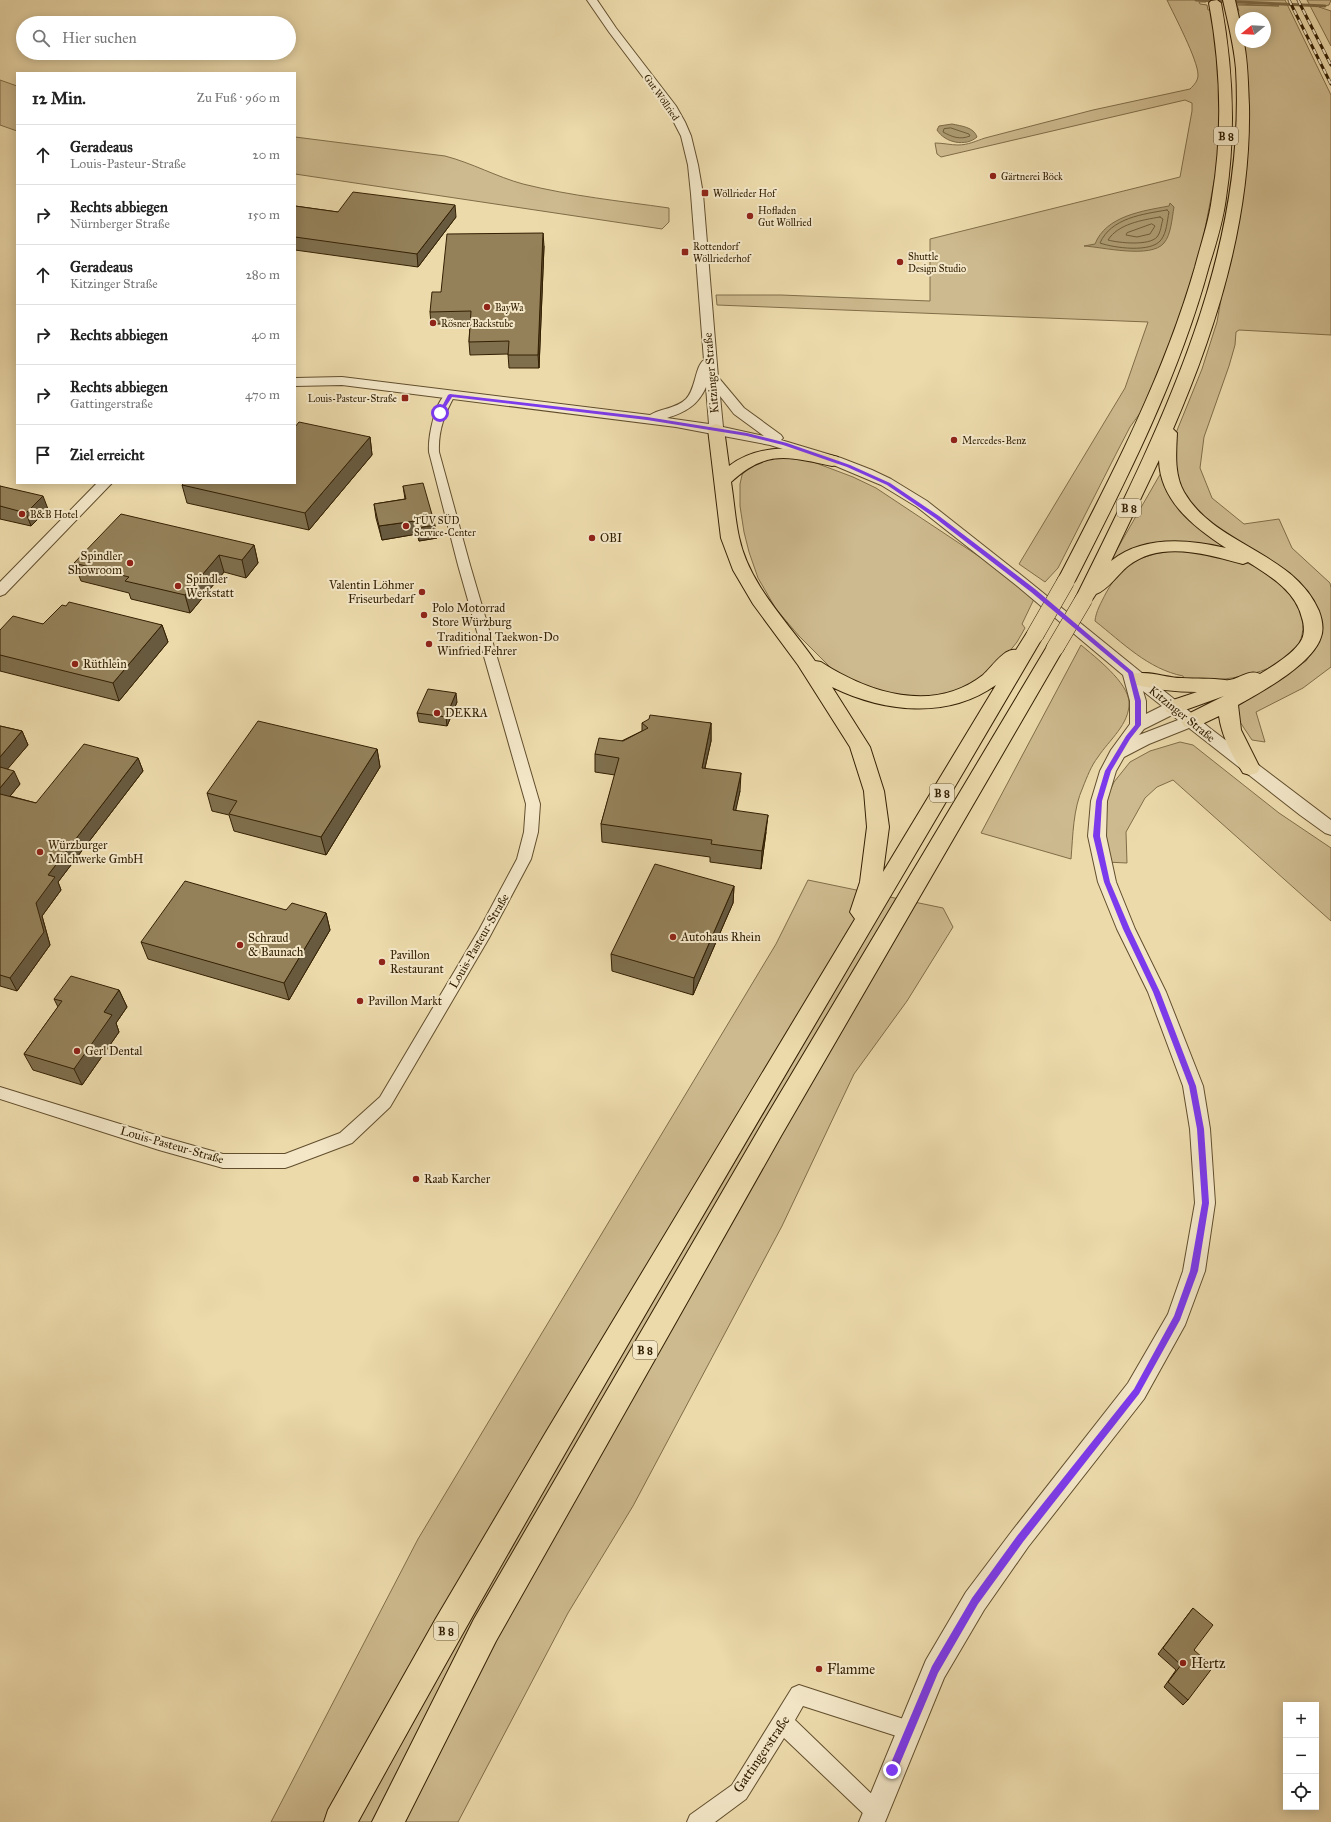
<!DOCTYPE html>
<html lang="de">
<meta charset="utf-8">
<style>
body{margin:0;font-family:"IM FELL Great Primer",serif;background:#f2f2f2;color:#222}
.controls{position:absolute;right:12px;bottom:12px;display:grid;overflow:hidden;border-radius:0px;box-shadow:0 2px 10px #0003}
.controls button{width:36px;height:36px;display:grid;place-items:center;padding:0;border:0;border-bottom:1px solid #e0e0e0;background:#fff;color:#222;font:20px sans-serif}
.compass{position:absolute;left:1235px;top:12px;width:36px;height:36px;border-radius:50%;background:#fff;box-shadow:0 2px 10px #0003;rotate:252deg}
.stop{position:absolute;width:12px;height:12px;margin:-9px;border:3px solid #7c3aed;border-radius:50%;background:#fff}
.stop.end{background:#7c3aed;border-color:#fff;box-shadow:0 1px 4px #0008}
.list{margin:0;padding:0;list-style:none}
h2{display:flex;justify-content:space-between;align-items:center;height:52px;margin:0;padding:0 16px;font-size:17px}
h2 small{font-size:13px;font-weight:400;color:#767676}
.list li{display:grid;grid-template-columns:26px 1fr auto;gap:12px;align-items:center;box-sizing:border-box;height:60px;padding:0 16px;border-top:1px solid #e0e0e0}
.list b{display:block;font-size:15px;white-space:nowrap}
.list p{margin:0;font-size:13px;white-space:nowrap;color:#767676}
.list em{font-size:13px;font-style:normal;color:#767676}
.icon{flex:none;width:22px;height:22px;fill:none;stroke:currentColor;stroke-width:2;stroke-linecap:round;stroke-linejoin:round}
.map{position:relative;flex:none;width:1331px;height:1822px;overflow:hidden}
.search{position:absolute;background:#fff;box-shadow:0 2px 10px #0003;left:16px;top:16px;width:280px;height:44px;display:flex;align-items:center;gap:10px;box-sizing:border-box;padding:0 14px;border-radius:22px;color:#767676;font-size:15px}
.panel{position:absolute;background:#fff;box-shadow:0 2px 10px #0003;left:16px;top:72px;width:280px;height:412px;border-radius:0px}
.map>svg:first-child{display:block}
.green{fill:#cdba8e;stroke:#806d48}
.water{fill:#ad9b72;stroke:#7d6a46}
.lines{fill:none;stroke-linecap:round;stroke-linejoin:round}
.shore{stroke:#705e3a;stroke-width:1}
.stream{stroke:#7d6a46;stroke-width:3}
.minor-casing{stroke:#624e2d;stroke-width:2}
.tertiary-casing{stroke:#624e2d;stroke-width:2}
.trunk-casing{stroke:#342003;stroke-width:2}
.minor{fill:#f3e7c8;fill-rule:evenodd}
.tertiary{fill:#f3e7c8;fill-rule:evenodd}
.trunk{fill:#ecdaab;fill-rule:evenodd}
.rail-casing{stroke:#342003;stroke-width:3}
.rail{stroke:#f3e7c8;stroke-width:2;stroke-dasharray:5.5;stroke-linecap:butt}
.trunk-bridge-casing{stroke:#342003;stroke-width:18;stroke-linecap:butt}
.trunk-bridge{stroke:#ecdaab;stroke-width:17}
.wall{fill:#7f6f4d;stroke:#342003}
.shaded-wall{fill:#685a3f;stroke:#342003}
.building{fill:#94815a;stroke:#342003}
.route{fill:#7c3aed}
.poi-dot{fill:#8f2418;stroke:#f3e7c8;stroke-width:1.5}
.labels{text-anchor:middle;stroke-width:4;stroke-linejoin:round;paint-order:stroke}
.far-street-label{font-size:10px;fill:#342003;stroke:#f3e7c8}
.far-poi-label{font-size:10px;fill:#342003;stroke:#f3e7c8;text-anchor:start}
.shield{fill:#f3e7c8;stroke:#6d5c3e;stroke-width:1}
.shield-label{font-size:11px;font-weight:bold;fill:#342003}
.street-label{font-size:12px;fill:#342003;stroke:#f3e7c8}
.poi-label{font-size:12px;fill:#342003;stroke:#f3e7c8;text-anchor:start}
.near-poi-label{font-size:14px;fill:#342003;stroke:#f3e7c8;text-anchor:start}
.near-street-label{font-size:14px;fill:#342003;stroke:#f3e7c8}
</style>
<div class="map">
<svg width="1331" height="1822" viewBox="0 0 1331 1822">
<rect width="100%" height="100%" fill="#ecdaab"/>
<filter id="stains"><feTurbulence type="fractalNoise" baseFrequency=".005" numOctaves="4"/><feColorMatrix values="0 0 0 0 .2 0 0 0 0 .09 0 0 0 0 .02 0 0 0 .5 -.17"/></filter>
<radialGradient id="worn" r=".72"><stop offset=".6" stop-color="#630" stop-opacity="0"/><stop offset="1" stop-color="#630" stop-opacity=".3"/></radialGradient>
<!-- green -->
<path class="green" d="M1167 0H1205L1206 2H1199L1200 4 1207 5 1208 10H1211L1218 46 1222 129 1218 161 1202 245 1183 314 1151 398 1130 427 1117 452 1058 568 1045 582 1019 564 1125 388 1148 322 717 305 716 295H781L930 301V239L1180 177 1192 111V103L1185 100 941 157 937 154 935 143C943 143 951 145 958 145 968 145 976 141 985 138L1093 110 1190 89C1194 85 1198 81 1198 75 1198 60 1174 15 1167 0Z
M1236 0H1285L1331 95V335L1239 330 1236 332 1235 345 1229 366 1204 437 1200 468 1212 498 1244 524 1279 519 1292 548 1330 583 1331 588V667L1303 688 1256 712 1265 742 1252 740 1240 722 1236 720 1238 706 1306 661 1319 642 1321 621 1313 602 1215 528 1196 511 1174 481 1176 433 1202 369 1217 322 1228 260 1243 50 1242 42H1265V18H1241V34L1236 11H1239L1237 5 1279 6 1237 4Z
M1307 0H1331L1329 5 1319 7 1331 11V46Z
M0 80 17 86V131L0 125Z
M295 137 445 156C472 163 497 177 523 184 571 196 620 201 669 208V222L662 229 295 174Z
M778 456 808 460 853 477 876 488 983 559 1034 599 1022 624 1025 628 1017 642 992 673 977 684 931 699 874 692 837 674 799 636 776 609 758 578 749 552 744 532 740 506V484L742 475 745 469 751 464Z
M1162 471 1173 495 1249 557 1167 545 1108 565Z
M1188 550C1203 553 1221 554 1236 559 1252 564 1272 574 1284 586 1303 605 1312 635 1290 655 1264 678 1217 681 1185 681L1183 676C1148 669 1123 643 1095 621 1096 611 1101 603 1106 593 1125 558 1150 552 1188 550Z
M1081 645C1095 657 1128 682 1129 702 1130 724 1109 740 1098 757 1091 766 1087 777 1083 787 1073 809 1073 835 1071 859L981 833Z
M1180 742 1193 745 1279 813 1331 848V921L1173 780 1157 787 1145 798 1126 832 1127 863 1106 862 1105 802 1114 782 1130 762 1150 751Z
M808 880 943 908 953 927 907 1001 854 1074 782 1226 633 1506 568 1613 458 1822H271L418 1539 776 944Z"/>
<!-- water -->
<path class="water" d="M952 124C961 126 974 127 977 137 966 147 945 143 937 130L939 126Z
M1170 203 1174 207C1172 218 1171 235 1164 243 1151 259 1102 247 1084 246L1095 244C1106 216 1142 211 1169 206Z"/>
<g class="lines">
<!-- shore -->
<path class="shore" d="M951 128 969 134 970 136C960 140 952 137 943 132L944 129Z
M1167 210 1169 212C1167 221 1167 232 1161 240 1151 253 1114 248 1100 243 1111 218 1143 214 1167 210Z
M1160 217 1163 219C1161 225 1161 232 1157 237 1149 246 1119 243 1108 240 1118 224 1142 220 1160 217Z
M1152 224 1155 226 1150 234 1137 237 1126 235 1127 233Z"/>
<!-- stream -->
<path class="stream" d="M1196 0 1325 6"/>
<defs>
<path id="minor" d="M450 392 455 395C445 413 438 430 439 452L470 565 540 804 538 832 531 859 489 938 390 1107 352 1143 291 1166 285 1168H223L159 1150 0 1099V1087L159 1136 223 1154H285L340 1133 380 1097 479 930 517 859 524 832 526 804 458 565 429 452C428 438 435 396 450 392Z
M799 1685 916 1723 919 1730 916 1737 909 1740 803 1706 795 1720 882 1804 885 1811 882 1818 875 1821 868 1818 784 1738 746 1799 715 1822H687L690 1815 732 1785 792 1688Z"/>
<path id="tertiary" d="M587 0H597L616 28 676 106 685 122 691 136 698 165 703 194 718 377 744 408 781 435 783 438 781 440 841 458 872 470 891 479 927 501 1026 579 1211 729 1331 820V835L1325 833 1300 815 1189 728 1149 744 1124 757 1116 771 1107 801 1106 836 1116 882 1135 929 1166 992 1203 1086 1210 1129 1215 1203 1205 1271 1185 1325 1144 1399 1028 1547 984 1610 944 1678 885 1822H859L926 1660 966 1592 1012 1531 1128 1383 1168 1314 1183 1271 1195 1203 1190 1129 1183 1086 1148 992 1117 929 1098 882 1088 836 1091 801 1100 771 1111 750 1130 724V701L1123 675 1016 585 917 507 881 485 831 464 770 445 676 427 342 385 295 386V378L342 377 650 415C661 408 676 409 686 399 696 389 695 366 704 360L691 194 688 165 681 136 667 109 609 32ZM706 387 709 424 667 418C686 412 698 405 706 387ZM720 396 734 414 764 436 723 427ZM1143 691 1162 706 1146 714V701ZM1172 715 1178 720 1139 735 1144 729Z
M97 483H112L5 594 0 596V582Z"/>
<path id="trunk" d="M1217 0 1221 3C1233 68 1236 133 1226 198 1223 221 1216 244 1209 266 1179 377 1127 479 1075 581L1072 585 1066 587 1060 585 1057 581C1110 479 1163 378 1195 267 1201 244 1209 221 1212 198 1223 133 1221 68 1209 3L1211 1Z
M1223 0H1235L1241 27V42L1244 43C1248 64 1248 85 1249 106 1251 218 1217 328 1173 429L1177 433C1176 453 1174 474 1184 492 1215 546 1294 552 1319 611 1322 619 1324 629 1321 637 1313 664 1261 692 1238 705L1241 730 1260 768 1257 773 1250 775 1243 773C1232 755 1222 737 1219 716L1198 726 1191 728 1184 726 1181 721 1184 716 1224 696 1174 714 1167 712 1164 707 1167 702 1197 692C1175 692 1153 689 1132 684L1129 679 1132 674C1148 670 1166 678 1182 678 1196 679 1211 678 1225 680 1237 682 1247 668 1260 674 1273 666 1296 652 1302 639 1305 632 1304 624 1302 618 1296 591 1270 576 1248 562L1243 564C1207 554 1160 540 1128 566 1118 574 1108 590 1096 594L1090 603 1084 605 1078 603 1075 599C1157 433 1247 260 1236 69 1234 45 1228 23 1223 0ZM1159 460C1160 501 1194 527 1226 548 1188 539 1143 535 1111 561Z
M716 424 722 426 724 429 729 466C762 441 801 448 838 457L840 461 838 465 832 466C788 457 767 449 731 482 734 500 735 519 739 537 749 585 788 622 815 661L821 662C869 693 933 714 983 675 992 667 1004 648 1016 650L1028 631 1035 629 1042 631 1044 635C813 1029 578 1421 358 1822H324L328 1810 435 1620 546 1432 855 919 850 912 860 882 867 827 864 791 850 747 798 665 753 604 733 570 721 538 708 429 710 426ZM996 685 883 872 889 827 884 791 870 747 832 687C883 712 947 720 996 685Z
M1055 642 1062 644 1064 648 781 1136 496 1641 405 1822H372L474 1619 763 1122 1046 648 1048 644Z"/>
</defs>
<!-- minor casing -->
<use href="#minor" class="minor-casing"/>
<!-- tertiary casing -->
<use href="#tertiary" class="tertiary-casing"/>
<!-- trunk casing -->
<use href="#trunk" class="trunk-casing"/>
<!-- minor -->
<use href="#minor" class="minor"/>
<!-- tertiary -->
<use href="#tertiary" class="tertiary"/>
<!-- trunk -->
<use href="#trunk" class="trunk"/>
<defs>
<path id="rail" d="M1289 0 1331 84
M1298 0 1331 65"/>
</defs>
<!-- rail casing -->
<use href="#rail" class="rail-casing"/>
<!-- rail -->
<use href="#rail" class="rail"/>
<defs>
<path id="trunk-bridge" d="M1035 635 1066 581
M1055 648 1084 599"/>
</defs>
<!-- trunk-bridge casing -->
<use href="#trunk-bridge" class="trunk-bridge-casing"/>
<!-- trunk-bridge -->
<use href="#trunk-bridge" class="trunk-bridge"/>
</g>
<!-- wall -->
<path class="wall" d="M295 206 338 212 456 217 418 267 295 250Z
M544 246 539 368H509L508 354 470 355 469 342 470 324H431L430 312 441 292Z
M370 437 372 455 309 530 187 503 182 485Z
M0 486 48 509 31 526 0 519Z
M403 486 437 538 419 541 417 534 382 540 376 518 374 504 405 499Z
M254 545 258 563 246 578 224 572 190 613 131 599 129 593 81 581 74 563Z
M43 624 162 625 168 642 119 701 0 671V630Z
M457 702 447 726 419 722 417 713Z
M642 723H711V741L705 768 740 791 735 810 766 832 761 869 710 862V857L602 842 601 824 615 775 595 772V754L642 731Z
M0 726 22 731 28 745 7 769 20 784 10 796 36 803 138 758 143 771 58 882 61 890 42 916 50 945 17 991 0 986Z
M377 749 380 767 326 855 234 831 229 815 212 811 207 793Z
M734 886 733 903 693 995 612 971 611 954Z
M286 910 326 913 330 930 289 1000 148 959 141 942Z
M119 990 127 1007 116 1023 119 1032 82 1085 33 1070 24 1054 58 1007 54 999Z
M1193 1608 1194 1650 1188 1700 1183 1705 1164 1687 1176 1670 1158 1654Z"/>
<!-- shaded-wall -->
<path class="shaded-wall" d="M455 205 456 217 418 267 417 254Z
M543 233 544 246 539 368 538 355Z
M370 437 372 455 309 530 305 513Z
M43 496 48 509 31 526 26 513Z
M415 521 417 534 382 540 379 526Z
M435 525 437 538 419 541 417 528Z
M254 545 258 563 246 578 242 560Z
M219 555 224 572 190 613 185 595Z
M162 625 168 642 119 701 113 683Z
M456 693 457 702 447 726 446 717Z
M711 723V741L701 785 702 768Z
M22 731 28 745 0 778V757Z
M377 749 380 767 326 855 321 837Z
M138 758 143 771 58 882 61 890 42 916 50 945 17 991 10 978 36 903 48 875Z
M14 771 20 784 2 806 0 801V788Z
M741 773 740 791 732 828 733 810Z
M768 815 766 832 761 869 762 851Z
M734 886 733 903 693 995 694 978Z
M326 913 330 930 289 1000 284 983Z
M119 990 127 1007 116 1023 119 1032 82 1085 74 1069 104 1012Z"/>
<!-- building -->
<path class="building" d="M353 192 455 205 417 254 295 237V206L338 212Z
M543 233 538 355H508L509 341 469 342 471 311 430 312 432 292H441L447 234Z
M299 422 370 437 305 513 182 485 184 483H295V427Z
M423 483 435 525 417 528 415 521 379 526 374 504 406 499 403 486Z
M0 486 43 496 26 513 0 506Z
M121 514 254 545 242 560 219 555 185 595 125 581 129 577 74 563Z
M69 602 162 625 113 683 0 655V630L13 616 43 624 62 605 66 606Z
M428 689 456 693 446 717 417 713Z
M650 715 711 723 702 768 741 773 733 810 768 815 762 851 711 844 712 840 601 824 619 758 595 754 599 738 623 741 648 728 642 723 649 719Z
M258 721 377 749 321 837 229 814 237 801 207 793Z
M0 726 22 731 0 757Z
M84 744 138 758 48 875 55 877 36 903 44 932 10 978 0 975V794L36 803Z
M0 767 14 771 0 788Z
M655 864 734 886 694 978 611 954Z
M185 881 286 910 292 903 326 913 284 983 141 942Z
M71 976 119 990 104 1012 112 1015 74 1069 24 1054 62 1001 54 999Z
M1193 1608 1213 1625 1194 1650 1213 1667 1188 1700 1168 1682 1181 1665 1163 1648Z"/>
<!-- route -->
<path class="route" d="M450 394 647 417 747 433 787 443 850 465 890 483 939 516 1035 589 1133 672 1141 701V725L1130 739 1111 771 1102 801 1100 836 1110 882 1130 929 1160 992 1196 1086 1204 1129 1209 1203 1198 1271 1180 1320 1139 1394 1023 1542 978 1604 938 1673 896 1773 892 1775 889 1773 888 1770 932 1666 972 1598 1017 1536 1134 1389 1174 1316 1190 1271 1202 1203 1197 1129 1189 1086 1153 992 1123 929 1104 882 1093 836 1096 801 1105 771 1126 736 1135 725V701L1128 673 1031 592 935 518 887 485 847 467 783 445 747 436 647 420 452 397 441 414H438L448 395Z"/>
<!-- markers -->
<g class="poi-dot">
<circle cx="993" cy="176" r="4"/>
<rect x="701" y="189" width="8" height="8" rx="2"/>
<circle cx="750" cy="216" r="4"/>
<rect x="681" y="248" width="8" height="8" rx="2"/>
<circle cx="900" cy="262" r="4"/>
<circle cx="487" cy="307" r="4"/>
<circle cx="433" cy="323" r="4"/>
<rect x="401" y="394" width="8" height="8" rx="2"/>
<circle cx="954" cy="440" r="4"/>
<circle cx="22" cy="514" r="4"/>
<circle cx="406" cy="526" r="4"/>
<circle cx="592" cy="538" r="4"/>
<circle cx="130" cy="563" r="4"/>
<circle cx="178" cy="586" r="4"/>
<circle cx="422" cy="592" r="4"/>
<circle cx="424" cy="615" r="4"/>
<circle cx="429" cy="644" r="4"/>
<circle cx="75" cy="664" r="4"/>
<circle cx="437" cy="713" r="4"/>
<circle cx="40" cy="852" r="4"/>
<circle cx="673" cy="937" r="4"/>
<circle cx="240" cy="945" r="4"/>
<circle cx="382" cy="962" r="4"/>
<circle cx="360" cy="1001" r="4"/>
<circle cx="77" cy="1051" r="4"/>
<circle cx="416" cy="1179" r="4"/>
<circle cx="1183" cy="1663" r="4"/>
<circle cx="819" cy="1669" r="4"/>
</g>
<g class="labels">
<!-- far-street labels -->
<g class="far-street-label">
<text transform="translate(662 97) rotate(55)" y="4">Gut Wöllried</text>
</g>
<!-- far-poi labels -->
<g class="far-poi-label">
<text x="1001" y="180">Gärtnerei Böck</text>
<text x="713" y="197">Wöllrieder Hof</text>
<text x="758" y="214">Hofladen<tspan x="758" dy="12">Gut Wöllried</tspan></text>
<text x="693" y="250">Rottendorf<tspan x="693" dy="12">Wöllriederhof</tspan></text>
<text x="908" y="260">Shuttle<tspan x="908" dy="12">Design Studio</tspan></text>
<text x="495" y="311">BayWa</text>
<text x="441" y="327">Rösner Backstube</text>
<text x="397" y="402" text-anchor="end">Louis-Pasteur-Straße</text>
<text x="962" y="444">Mercedes-Benz</text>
<text x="30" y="518">B&amp;B Hotel</text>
<text x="414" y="524">TÜV SÜD<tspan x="414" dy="12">Service-Center</tspan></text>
</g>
<!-- shield labels -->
<g class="shield">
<rect x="1214" y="127" width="24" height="18" rx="3"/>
<rect x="1117" y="499" width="24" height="18" rx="3"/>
<rect x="930" y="784" width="24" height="18" rx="3"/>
<rect x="633" y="1341" width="24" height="18" rx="3"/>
<rect x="434" y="1622" width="24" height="18" rx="3"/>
</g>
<g class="shield-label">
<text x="1226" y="140">B 8</text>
<text x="1129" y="512">B 8</text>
<text x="942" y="797">B 8</text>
<text x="645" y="1354">B 8</text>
<text x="446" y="1635">B 8</text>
</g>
<!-- street labels -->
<g class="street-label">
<text transform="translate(711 373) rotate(-95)" y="4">Kitzinger Straße</text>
<text transform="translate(1182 714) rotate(39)" y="4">Kitzinger Straße</text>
<text transform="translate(479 941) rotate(-60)" y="4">Louis-Pasteur-Straße</text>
<text transform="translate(172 1145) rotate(16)" y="4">Louis-Pasteur-Straße</text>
</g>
<!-- poi labels -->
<g class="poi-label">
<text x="600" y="542">OBI</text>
<text x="122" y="560" text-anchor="end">Spindler<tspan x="122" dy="14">Showroom</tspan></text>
<text x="186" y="583">Spindler<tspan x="186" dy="14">Werkstatt</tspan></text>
<text x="414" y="589" text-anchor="end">Valentin Löhmer<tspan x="414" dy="14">Friseurbedarf</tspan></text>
<text x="432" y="612">Polo Motorrad<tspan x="432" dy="14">Store Würzburg</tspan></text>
<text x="437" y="641">Traditional Taekwon-Do<tspan x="437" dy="14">Winfried Fehrer</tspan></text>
<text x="83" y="668">Rüthlein</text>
<text x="445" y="717">DEKRA</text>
<text x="48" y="849">Würzburger<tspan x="48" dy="14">Milchwerke GmbH</tspan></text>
<text x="681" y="941">Autohaus Rhein</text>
<text x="248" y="942">Schraud<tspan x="248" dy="14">&amp; Baunach</tspan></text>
<text x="390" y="959">Pavillon<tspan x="390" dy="14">Restaurant</tspan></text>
<text x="368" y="1005">Pavillon Markt</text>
<text x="85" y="1055">Gerl Dental</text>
<text x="424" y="1183">Raab Karcher</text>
</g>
<!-- near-poi labels -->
<g class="near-poi-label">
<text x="1191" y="1668">Hertz</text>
<text x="827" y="1674">Flamme</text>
</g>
<!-- near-street labels -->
<g class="near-street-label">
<text transform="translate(761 1754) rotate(-56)" y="5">Gattingerstraße</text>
</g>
</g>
<rect width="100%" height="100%" filter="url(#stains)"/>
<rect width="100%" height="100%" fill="url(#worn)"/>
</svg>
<div class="controls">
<button>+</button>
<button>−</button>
<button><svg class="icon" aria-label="locate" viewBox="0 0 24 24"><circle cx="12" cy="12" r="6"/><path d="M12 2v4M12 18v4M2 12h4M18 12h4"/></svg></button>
</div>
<svg class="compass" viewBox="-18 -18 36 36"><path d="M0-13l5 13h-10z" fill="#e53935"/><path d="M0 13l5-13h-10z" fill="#767676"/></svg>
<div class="stop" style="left:440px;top:413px"></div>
<div class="stop end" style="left:892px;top:1770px"></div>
<div class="search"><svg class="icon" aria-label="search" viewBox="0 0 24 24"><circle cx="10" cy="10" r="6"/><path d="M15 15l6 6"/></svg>Hier suchen</div>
<section class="panel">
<h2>12 Min.<small>Zu Fuß · 960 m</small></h2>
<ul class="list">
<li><svg class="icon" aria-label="ahead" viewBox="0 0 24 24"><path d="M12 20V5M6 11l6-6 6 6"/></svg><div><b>Geradeaus</b><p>Louis-Pasteur-Straße</p></div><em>20 m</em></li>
<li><svg class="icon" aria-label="right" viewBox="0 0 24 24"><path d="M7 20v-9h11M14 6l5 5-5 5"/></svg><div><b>Rechts abbiegen</b><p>Nürnberger Straße</p></div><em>150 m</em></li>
<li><svg class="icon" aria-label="ahead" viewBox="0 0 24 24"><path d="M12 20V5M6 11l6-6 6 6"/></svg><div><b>Geradeaus</b><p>Kitzinger Straße</p></div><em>280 m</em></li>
<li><svg class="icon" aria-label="right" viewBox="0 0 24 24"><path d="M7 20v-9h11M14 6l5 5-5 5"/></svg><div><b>Rechts abbiegen</b></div><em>40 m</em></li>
<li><svg class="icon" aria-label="right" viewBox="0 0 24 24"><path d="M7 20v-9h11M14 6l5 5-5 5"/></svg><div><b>Rechts abbiegen</b><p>Gattingerstraße</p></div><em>470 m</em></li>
<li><svg class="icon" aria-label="arrive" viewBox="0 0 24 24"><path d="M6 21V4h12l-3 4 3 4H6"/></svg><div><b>Ziel erreicht</b></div></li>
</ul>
</section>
</div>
